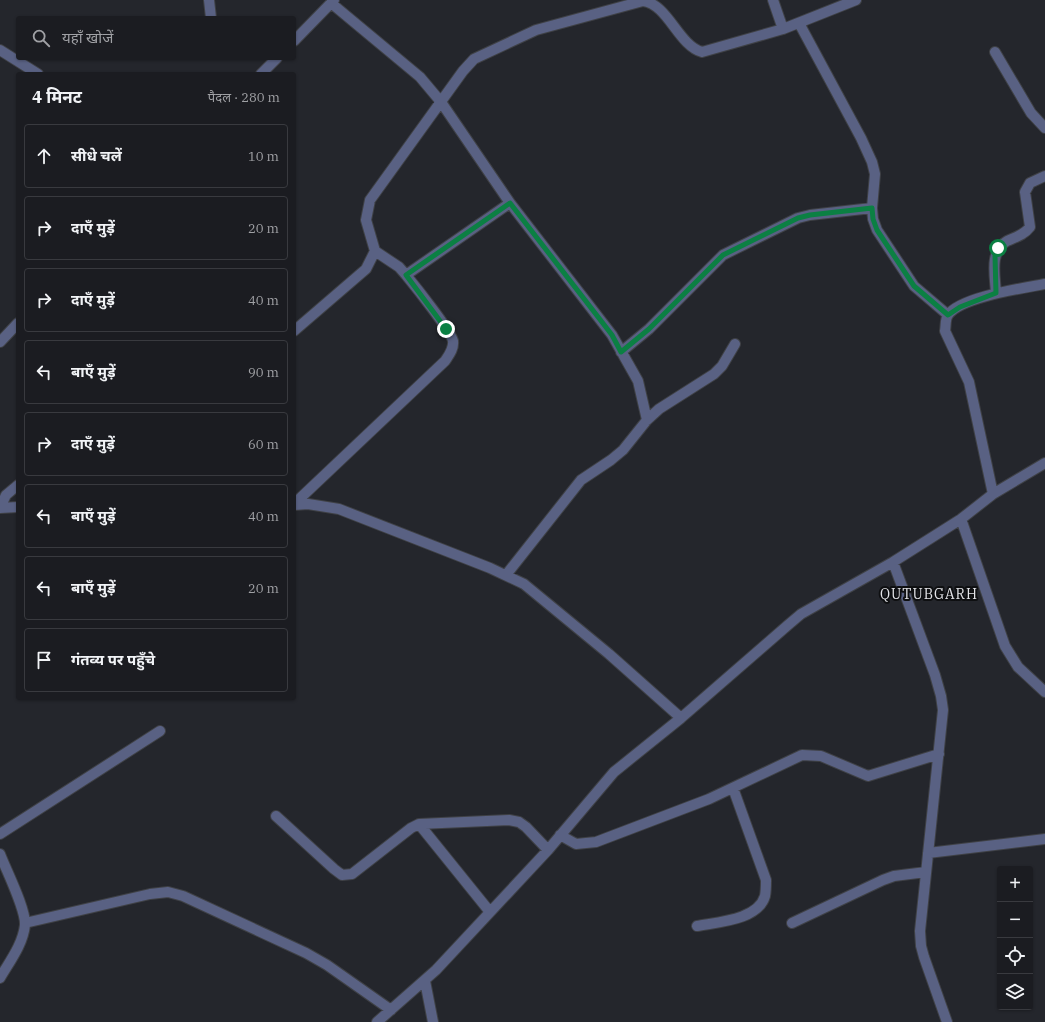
<!DOCTYPE html>
<html lang="hi">
<meta charset="utf-8">
<style>
body{margin:0;font-family:"IBM Plex Serif","Noto Sans Devanagari",serif;background:#28292e;color:#f1f3f6}
.controls{position:absolute;right:12px;bottom:12px;display:grid;overflow:hidden;border-radius:4px;box-shadow:0 1px 3px #0004}
.controls button{width:36px;height:36px;display:grid;place-items:center;padding:0;border:0;border-bottom:1px solid #393a3f;background:#1b1c21;color:#f1f3f6;font:20px sans-serif}
.stop{position:absolute;width:12px;height:12px;margin:-9px;border:3px solid #0b8043;border-radius:50%;background:#fff}
.stop.end{background:#0b8043;border-color:#fff;box-shadow:0 1px 4px #0008}
.list{margin:0;padding:0;list-style:none}
h2{display:flex;justify-content:space-between;align-items:center;height:52px;margin:0;padding:0 16px;font-size:17px}
h2 small{font-size:13px;font-weight:400;color:#a0a1a5}
.list li{display:grid;grid-template-columns:26px 1fr auto;gap:12px;align-items:center;box-sizing:border-box;height:64px;margin:0 8px 8px;padding:0 8px;border:1px solid #393a3f;border-radius:4px}
.list b{display:block;font-size:15px;white-space:nowrap}
.list em{font-size:13px;font-style:normal;color:#a0a1a5}
.icon{flex:none;width:22px;height:22px;fill:none;stroke:currentColor;stroke-width:2;stroke-linecap:round;stroke-linejoin:round}
.map{position:relative;flex:none;width:1045px;height:1022px;overflow:hidden}
.search{position:absolute;background:#1b1c21;box-shadow:0 1px 3px #0004;left:16px;top:16px;width:280px;height:44px;display:flex;align-items:center;gap:10px;box-sizing:border-box;padding:0 14px;border-radius:4px;color:#a0a1a5;font-size:15px}
.panel{position:absolute;background:#1b1c21;box-shadow:0 1px 3px #0004;left:16px;top:72px;width:280px;height:628px;border-radius:4px}
.map>svg:first-child{display:block}
.lines{fill:none;stroke-linecap:round;stroke-linejoin:round}
.minor-casing{stroke:#3f4146;stroke-width:12}
.minor{stroke:#596183;stroke-width:10}
.route{stroke:#0b8043;stroke-width:5}
.labels{text-anchor:middle;stroke-width:4;stroke-linejoin:round;paint-order:stroke}
.quarter-label{font-size:14px;letter-spacing:1px;fill:#e3e4e8;stroke:#0e0f11}
</style>
<div class="map">
<svg width="1045" height="1022" viewBox="0 0 1045 1022">
<rect width="100%" height="100%" fill="#24262c"/>
<g class="lines">
<defs>
<path id="minor" d="M209 0 211 18
M773 0 783 29
M331 3 420 77 441 102 510 203 612 335 638 381 647 420
M799 23 861 138 872 162 875 174 872 208 873 219 877 230 914 286 948 315
M294 41 334 0
M0 50 38 74
M995 52 1031 113 1045 128
M261 74 277 58
M406 275 510 203
M996 293C995 276 989 251 1007 241 1016 237 1024 235 1030 227L1025 192 1030 183 1045 176
M294 331 366 269 375 251 366 220 370 200 463 71 474 59 536 30 643 1C668 4 678 45 702 52L783 29 856 0
M0 342 18 323
M621 352 649 329 723 255 798 218 810 215 872 208
M993 494 969 382 945 331C946 326 945 319 948 315 960 297 1024 288 1045 284
M294 504 445 361C449 355 454 349 453 341 451 331 415 286 406 275L399 267 375 251
M294 505 308 504 339 509 490 568 524 584 609 654 681 718
M0 508 6 495 18 485
M0 508 18 507
M961 519 1005 646 1018 667 1045 692
M893 562 935 675 941 696 943 710 920 931 921 946 924 957 947 1022
M506 575 581 480 611 460 623 450 647 420 659 409 714 374 722 366 735 344
M276 816 334 869 342 875 352 874 411 828 419 824 509 820 519 822 526 827 548 850
M419 824 490 912
M0 834 160 731
M560 835 576 844 596 842 709 799 802 755 821 756 868 776 939 754
M928 853 1045 839
M0 854C6 870 26 909 25 925 23 944 10 961 0 978
M25 923 150 894 168 892 183 896 306 953 327 965 391 1010
M792 923 883 880 894 876 926 872
M697 926C718 922 758 920 765 896 766 891 766 885 766 880L733 788
M425 981 433 1022
M377 1022 436 970 548 850 614 772 681 718 788 625 801 614 893 562 961 519 993 494 1045 463"/>
</defs>
<!-- minor casing -->
<use href="#minor" class="minor-casing"/>
<!-- minor -->
<use href="#minor" class="minor"/>
</g>
<g class="lines">
<!-- route -->
<path class="route" d="M446 329 406 275 510 203 612 335 621 352 649 329 723 255 798 218 810 215 872 208 873 219 877 230 914 286 948 315 960 307 996 293 995 256 998 248"/>
</g>
<g class="labels">
<!-- quarter labels -->
<g class="quarter-label">
<text x="929" y="599">QUTUBGARH</text>
</g>
</g>
</svg>
<div class="controls">
<button>+</button>
<button>−</button>
<button><svg class="icon" aria-label="locate" viewBox="0 0 24 24"><circle cx="12" cy="12" r="6"/><path d="M12 2v4M12 18v4M2 12h4M18 12h4"/></svg></button>
<button><svg class="icon" aria-label="layers" viewBox="0 0 24 24"><path d="M12 4l9 5-9 5-9-5zM3 14l9 5 9-5"/></svg></button>
</div>
<div class="stop" style="left:998px;top:248px"></div>
<div class="stop end" style="left:446px;top:329px"></div>
<div class="search"><svg class="icon" aria-label="search" viewBox="0 0 24 24"><circle cx="10" cy="10" r="6"/><path d="M15 15l6 6"/></svg>यहाँ खोजें</div>
<section class="panel">
<h2>4 मिनट<small>पैदल · 280 m</small></h2>
<ul class="list">
<li><svg class="icon" aria-label="ahead" viewBox="0 0 24 24"><path d="M12 20V5M6 11l6-6 6 6"/></svg><div><b>सीधे चलें</b></div><em>10 m</em></li>
<li><svg class="icon" aria-label="right" viewBox="0 0 24 24"><path d="M7 20v-9h11M14 6l5 5-5 5"/></svg><div><b>दाएँ मुड़ें</b></div><em>20 m</em></li>
<li><svg class="icon" aria-label="right" viewBox="0 0 24 24"><path d="M7 20v-9h11M14 6l5 5-5 5"/></svg><div><b>दाएँ मुड़ें</b></div><em>40 m</em></li>
<li><svg class="icon" aria-label="left" viewBox="0 0 24 24"><path d="M17 20v-9H6M10 6l-5 5 5 5"/></svg><div><b>बाएँ मुड़ें</b></div><em>90 m</em></li>
<li><svg class="icon" aria-label="right" viewBox="0 0 24 24"><path d="M7 20v-9h11M14 6l5 5-5 5"/></svg><div><b>दाएँ मुड़ें</b></div><em>60 m</em></li>
<li><svg class="icon" aria-label="left" viewBox="0 0 24 24"><path d="M17 20v-9H6M10 6l-5 5 5 5"/></svg><div><b>बाएँ मुड़ें</b></div><em>40 m</em></li>
<li><svg class="icon" aria-label="left" viewBox="0 0 24 24"><path d="M17 20v-9H6M10 6l-5 5 5 5"/></svg><div><b>बाएँ मुड़ें</b></div><em>20 m</em></li>
<li><svg class="icon" aria-label="arrive" viewBox="0 0 24 24"><path d="M6 21V4h12l-3 4 3 4H6"/></svg><div><b>गंतव्य पर पहुँचे</b></div></li>
</ul>
</section>
</div>
